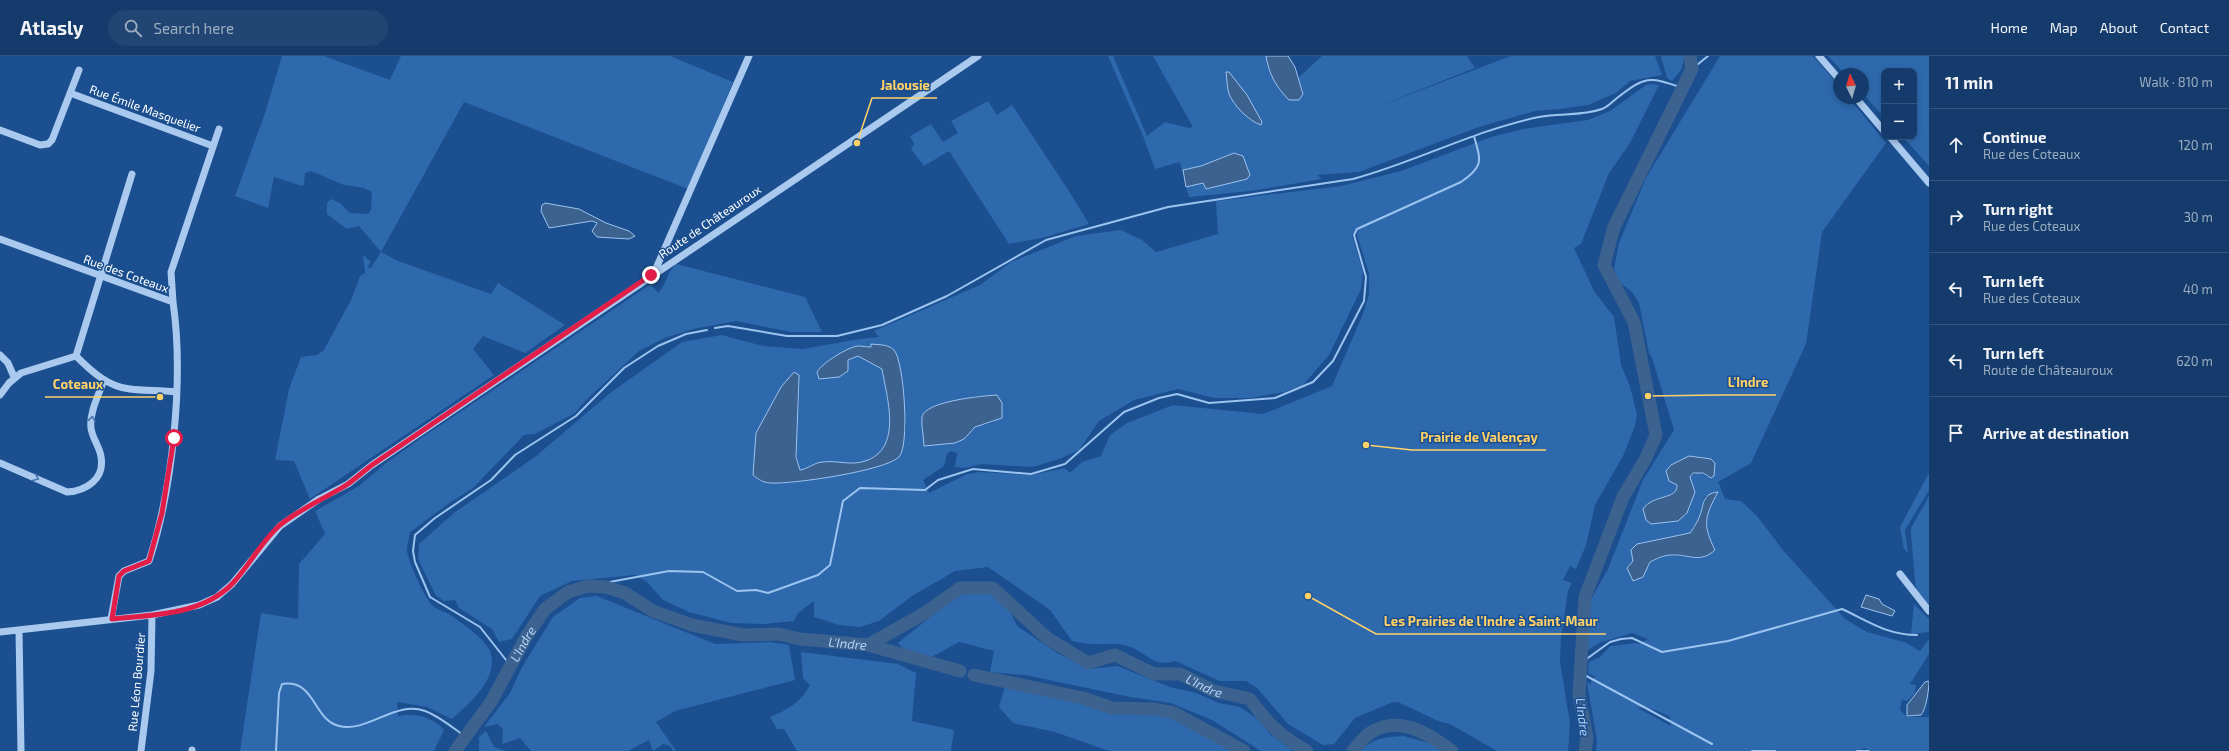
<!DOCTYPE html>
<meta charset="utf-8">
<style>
body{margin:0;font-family:"Exo 2",sans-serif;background:#214673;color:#f1f3f6}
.controls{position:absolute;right:12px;top:12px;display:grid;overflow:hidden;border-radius:8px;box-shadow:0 2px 6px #0003}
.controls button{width:36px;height:36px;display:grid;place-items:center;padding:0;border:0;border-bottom:1px solid #33557e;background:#143b6b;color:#f1f3f6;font:20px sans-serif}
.compass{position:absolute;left:1833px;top:12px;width:36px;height:36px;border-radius:50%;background:#143b6b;box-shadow:0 2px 6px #0003;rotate:355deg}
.stop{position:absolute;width:12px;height:12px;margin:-9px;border:3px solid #e11d48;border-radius:50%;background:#fff}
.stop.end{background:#e11d48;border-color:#fff;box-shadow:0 1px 4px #0008}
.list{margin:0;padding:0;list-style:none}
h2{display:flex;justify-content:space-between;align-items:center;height:52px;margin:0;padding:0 16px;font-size:17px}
h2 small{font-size:13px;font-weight:400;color:#9dadc1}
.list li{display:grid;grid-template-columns:26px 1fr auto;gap:12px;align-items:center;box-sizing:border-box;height:72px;padding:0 16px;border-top:1px solid #33557e}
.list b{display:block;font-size:15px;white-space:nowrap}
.list p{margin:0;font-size:13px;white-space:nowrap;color:#9dadc1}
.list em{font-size:13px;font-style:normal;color:#9dadc1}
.icon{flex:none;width:22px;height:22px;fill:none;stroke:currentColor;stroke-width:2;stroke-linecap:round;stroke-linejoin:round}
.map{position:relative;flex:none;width:1929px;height:695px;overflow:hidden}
header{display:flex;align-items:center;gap:24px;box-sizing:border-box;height:56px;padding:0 20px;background:#143b6b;border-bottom:1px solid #33557e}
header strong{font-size:19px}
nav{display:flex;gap:22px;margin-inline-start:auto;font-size:14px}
.search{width:280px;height:36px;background:#214673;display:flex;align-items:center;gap:10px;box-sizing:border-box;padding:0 14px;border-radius:22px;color:#9dadc1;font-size:15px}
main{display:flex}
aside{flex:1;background:#143b6b}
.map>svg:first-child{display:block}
.green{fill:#2e69ad;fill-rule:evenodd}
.water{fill:#3c6290;stroke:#9cc4f0}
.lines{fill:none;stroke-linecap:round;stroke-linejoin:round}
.stream{stroke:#9cc4f0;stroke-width:2}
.river{stroke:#3c6290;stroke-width:13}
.minor{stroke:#a9c9ee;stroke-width:7}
.oneway{stroke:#4674ac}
.route{stroke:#e11d48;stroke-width:5}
.labels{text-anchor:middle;stroke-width:3;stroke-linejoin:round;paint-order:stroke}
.street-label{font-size:12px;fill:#fff;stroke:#1b4f8f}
.water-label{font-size:13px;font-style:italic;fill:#b5d3f5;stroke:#1b4f8f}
.leader{fill:none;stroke:#ffd166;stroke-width:1.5}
.callout-dot{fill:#ffd166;stroke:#1b4f8f;stroke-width:1.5}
.callout-label{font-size:13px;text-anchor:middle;font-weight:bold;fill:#ffd166;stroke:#1b4f8f;stroke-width:3;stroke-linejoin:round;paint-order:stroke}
</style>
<header>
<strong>Atlasly</strong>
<div class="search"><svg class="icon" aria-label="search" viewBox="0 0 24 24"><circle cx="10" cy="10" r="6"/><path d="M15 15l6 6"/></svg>Search here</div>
<nav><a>Home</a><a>Map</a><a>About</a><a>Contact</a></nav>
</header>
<main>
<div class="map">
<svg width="1929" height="695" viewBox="0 0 1929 695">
<rect width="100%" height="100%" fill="#1b4f8f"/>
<!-- green -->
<path class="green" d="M282 0H324L390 24 401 0H670L733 26 688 133 464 46 381 196 398 205 491 238 498 227 565 269 525 297 483 280 473 293 494 319 310 443 294 405 275 404 289 333 301 301 317 299 324 294 352 242 360 220 365 217 363 199 371 206 368 210 370 213 381 196 359 170 347 173 327 158V147L331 143 340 147 350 157 368 158 371 154 372 136 364 132 344 129 311 115 305 117 304 129 302 130 274 121 268 152 235 140 265 57Z
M1108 0H1113L1147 80 1165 66 1189 72 1193 71 1153 0H1266C1269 18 1276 31 1289 44H1299L1303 38 1298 22 1322 0H1467L1475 12 1374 52 1511 0H1655L1662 19 1630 25 1616 37 1588 49 1561 53 1535 55 1479 71 1359 116 1317 119 1322 123 1251 135 1189 141 1186 131 1203 127 1247 123 1250 119 1243 100 1234 97 1201 110 1182 115 1180 106 1155 113 1143 80Z
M1661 0H1685L1681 14 1672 25 1667 22Z
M1720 0H1813L1839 30V42H1849L1886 87 1822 176 1806 288 1751 407 1718 426 1725 443 1741 445 1757 460 1782 493 1845 563 1867 576 1904 586 1920 595 1929 583V598L1910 628 1916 629 1914 638 1907 645 1902 643 1900 654 1907 661H1929V695H1872L1864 692 1858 695H1596L1597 685 1587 626 1591 628V625L1595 621 1588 617 1589 606 1600 601 1610 590 1636 587 1639 588 1648 583 1632 577 1599 587 1585 596 1589 547 1608 513 1643 424 1674 374 1652 302 1649 297 1639 247 1632 236 1618 225 1614 213 1619 187 1646 122ZM1689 400 1711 403 1714 420 1708 421 1698 416 1690 421 1695 436 1687 457 1662 441 1670 440 1677 433 1675 427 1669 425ZM1718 436C1705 460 1702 469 1715 494L1696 502 1669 499 1650 506 1648 512H1627L1633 505 1637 488 1690 477 1699 463 1704 441ZM1638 652C1649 651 1661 656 1670 661L1671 670Z
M1828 0H1929V110L1903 81H1914V15H1884V61L1863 38V18H1845Z
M1653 28 1659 29 1630 87 1609 117 1581 188 1574 192 1594 235 1614 261 1621 309 1630 330 1637 359 1635 370 1623 400 1595 449 1586 489 1576 513 1570 510 1563 524 1572 527 1568 535 1561 582 1560 606 1570 667 1568 695H1497L1450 668 1438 665 1398 646H1393L1355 662 1334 688 1323 689 1288 668 1257 632 1246 625H1220L1175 605C1153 612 1149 598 1130 591 1118 586 1106 589 1093 588 1086 588 1079 586 1072 585L1050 554 988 511 955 515 912 540 879 565 860 571 839 569 814 561V545L798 557 794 565 764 568 731 567 689 556 663 544 647 526 635 519 572 525 540 540 512 583 499 586 492 573 459 552 455 544 444 545 436 540 418 503 419 488 455 456 535 401 610 337 682 286 722 279 763 290 803 293 859 283 879 281 874 275 980 229 1011 206 1076 180 1121 174 1142 184 1156 196 1218 178 1216 145 1341 130 1401 115 1491 81 1523 73 1588 64 1610 55 1646 29ZM1360 169 1357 179 1369 218V238L1363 258 1332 330 1263 358 1173 349 1127 367 1110 379 1101 400 1082 406 1070 417 1065 412 1032 419 979 416 967 418 929 437 923 424 944 410 947 398 951 395 957 397 955 411 965 412 981 408 1033 411 1062 402 1079 394 1099 365 1134 344 1178 333 1214 342H1250L1284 336 1303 329 1329 299 1361 233 1363 216 1352 179ZM871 289 895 297 901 324 906 373 899 401 883 409 797 426 771 427 760 425 753 419 756 377 799 319C802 350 791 384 800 414 808 413 815 406 823 406 837 404 851 410 865 405 903 393 887 342 882 313L858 300 848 304 858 290 871 291ZM997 339 994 366 975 371 969 375 971 341Z
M988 45 997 59 1012 49 1069 135 1089 168 1042 182 1009 188 949 95 924 110 911 93 914 88 910 80 931 68 943 86 958 77 951 65Z
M676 208 805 241 822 276H791L736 265 693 273 665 282 639 295 585 345 575 357 535 378 524 379 473 432 448 448 410 476C409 482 407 489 407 495 408 505 425 543 433 550 438 554 446 556 452 560 462 567 486 584 490 595 500 622 469 648 452 663L427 651 397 646 398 660C413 656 434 661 444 674L434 695H240L261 557 298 563 299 508 325 478 315 455 359 430 386 407 420 383 651 228 658 237C668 227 665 219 676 208Z
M1929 417V434L1905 474 1908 497 1904 493 1900 471Z
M1929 440V549L1917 534 1915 526 1911 477V472Z
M969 535 989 536 1010 555 1017 570 1059 598 1089 613 1117 610 1170 631 1196 637 1219 647 1240 651 1259 664 1270 678 1293 695H1261L1212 664 1171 647 1130 641 1025 619 990 616 994 595 959 586 917 609 898 587 949 546Z
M597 540 715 588 770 586 789 589 795 624 675 655 656 666 676 695H673L670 690 663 688 653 695 649 684 628 695H531L520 682 502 688 503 673 498 668 484 671 510 637 522 611 553 561 580 542Z
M1914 548 1929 563V576L1911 578Z
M801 596 898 608 916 617 912 665 954 674 951 695H797L784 673H777L770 661C788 654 801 646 810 629L803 622Z
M1005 630 1113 654 1154 657 1172 661 1201 675 1233 695H1109L1055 676 1013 667 999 651Z
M486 675 494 691 507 695H479V681Z
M1404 680 1432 688 1441 695H1359C1376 682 1383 681 1404 680Z"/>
<!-- water -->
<path class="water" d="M1266 0H1288L1295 11 1303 38 1299 44H1289C1276 31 1269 18 1266 0Z
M1226 16H1229L1247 39 1262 66 1261 69C1249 65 1234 50 1229 38 1227 31 1227 23 1226 16Z
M1234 97 1243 100 1250 119 1247 123 1206 133 1203 127 1186 131 1183 114 1201 110Z
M545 147 579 153 606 167 629 175 635 180 629 183 597 181 592 175 597 167 592 165 549 172 541 155 542 149Z
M871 288C879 289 888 288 894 294 904 305 910 390 899 401 884 415 794 428 772 427 764 427 759 424 753 419L756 377 781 331 794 316 799 319V322L796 401 800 414C808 413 815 406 823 406 837 404 851 410 865 405 903 393 887 342 882 313L858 300 848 304V315L839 321 819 323 817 316C822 307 848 291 858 290 862 290 866 291 871 291Z
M997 339 1002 347V362L975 371 964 383 955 387 924 390C924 381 921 370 922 361 925 345 982 340 997 339Z
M1689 400 1711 403 1715 407 1714 420 1711 422 1703 417H1693L1690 421 1695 436 1687 457 1678 465 1651 468 1646 464 1643 453C1653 438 1678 444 1677 429L1669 425 1666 415 1671 409Z
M1718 436C1705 460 1702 468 1715 494 1700 508 1689 498 1671 499 1664 499 1656 503 1650 506L1643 521 1633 525 1627 512 1633 505 1631 494 1637 488 1690 477C1693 473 1696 468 1698 464 1705 450 1700 438 1718 436Z
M1866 539 1879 543 1882 548 1895 555 1892 560 1861 551Z
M1929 625C1929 633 1926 654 1921 659L1907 660V649L1925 626Z"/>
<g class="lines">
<!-- stream -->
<path class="stream" d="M1692 13 1708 0
M715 272 728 270 787 280H837L882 269 947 240 1046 184 1168 151 1353 123C1416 106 1475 74 1539 61 1560 57 1582 60 1602 53 1608 51 1612 46 1617 42 1646 20 1648 20 1683 32
M588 530 669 515 703 516 737 535 756 534 768 537 818 519 830 509 843 445 860 432 925 434 938 424 973 413 1031 418 1065 408 1124 356 1159 342 1177 338 1209 347 1275 342 1313 326 1333 305 1364 245 1366 221 1354 179 1357 173 1461 126C1484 110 1481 105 1474 80
M1581 607 1610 586 1621 583 1632 582 1662 596 1728 585 1842 553C1868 565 1887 579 1917 579
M510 609 480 571 430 541 415 506 413 495 415 479 435 462 491 424 515 399 576 360 624 312 658 290 686 278 707 274
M1581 617 1712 688
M276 695 279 637 282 628C316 623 312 663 339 670 368 677 395 644 425 655 439 660 453 672 466 681
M1752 695H1775
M1857 695H1869"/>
<!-- river -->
<g class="river">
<path d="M868 589 960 615"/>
<path d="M974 619 1083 642 1112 652 1155 653 1174 657 1244 695"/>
<path id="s1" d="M455 695 491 646 526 581 545 553 568 536 588 530 606 531 625 537 653 555 692 569 743 579 779 578 800 583 868 589 925 557 960 532H993L1047 582 1088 607 1115 599 1154 618H1180L1214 635 1250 643C1268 668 1280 680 1307 695"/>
<path d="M1353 695C1358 689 1364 681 1370 677 1399 658 1429 678 1452 695"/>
<path d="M1585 695 1587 682 1579 638 1585 541 1623 441 1646 402 1656 379 1634 266 1604 209 1614 171 1692 13 1690 0"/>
</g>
<!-- minor -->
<path class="minor" d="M1819 0 1839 23
M70 37 213 90
M1856 42 1884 75
M0 74 40 89 48 88 52 84 79 14
M1890 81 1929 127
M0 183 173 246C184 321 173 432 149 505L124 515 119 520 111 563
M654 217 749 0
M173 246 171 216 219 73
M0 299 8 307 14 321
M76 300 132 118
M76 300C91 315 108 331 130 333 145 335 161 334 176 336
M0 339 9 327 21 317 76 300
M0 407 67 436C86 435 105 423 101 401 100 391 92 382 91 372 89 357 99 338 104 324
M1900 518 1929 555
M19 574 21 695
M0 576 152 559 199 549 217 541 232 528 280 470 319 443 348 428 372 409 978 0
M141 695 151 615 152 559
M192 695V694"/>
</g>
<!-- one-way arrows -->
<defs><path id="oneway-chevron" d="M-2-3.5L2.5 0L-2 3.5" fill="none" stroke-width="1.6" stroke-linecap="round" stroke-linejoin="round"/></defs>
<g class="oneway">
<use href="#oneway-chevron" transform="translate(92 363) rotate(-79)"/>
<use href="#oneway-chevron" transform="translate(36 422) rotate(23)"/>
</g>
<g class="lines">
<!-- route -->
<path class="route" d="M174 382 162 457 149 505 124 515 119 520 112 563C152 559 202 559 232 528 249 510 261 486 280 469 301 452 326 442 348 428 356 422 364 415 372 409L651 219"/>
</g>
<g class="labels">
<!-- street labels -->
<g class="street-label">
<text transform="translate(145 53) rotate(20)" y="4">Rue Émile Masquelier</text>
<text transform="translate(710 166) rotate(-34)" y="4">Route de Châteauroux</text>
<text transform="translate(126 218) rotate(20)" y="4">Rue des Coteaux</text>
<text transform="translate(137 626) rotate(-85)" y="4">Rue Léon Bourdier</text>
</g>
<!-- water labels -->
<g class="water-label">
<text dy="5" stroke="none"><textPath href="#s1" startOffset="488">L'Indre</textPath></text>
<text dy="5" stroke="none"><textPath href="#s1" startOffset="127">L'Indre</textPath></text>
<text dy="5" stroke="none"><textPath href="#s1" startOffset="896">L'Indre</textPath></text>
<text transform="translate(1583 661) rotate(83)" y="5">L'Indre</text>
</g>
</g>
<!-- callouts -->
<path class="leader" d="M857 87L872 42H937M1648 340L1719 339H1776M160 341L111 341H45M1366 389L1412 394H1546M1308 540L1376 578H1606"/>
<g class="callout-dot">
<circle cx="857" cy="87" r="4"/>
<circle cx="1648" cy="340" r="4"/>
<circle cx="160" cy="341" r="4"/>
<circle cx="1366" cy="389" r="4"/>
<circle cx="1308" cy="540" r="4"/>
</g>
<g class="callout-label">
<text x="905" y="34">Jalousie</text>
<text x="1748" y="331">L'Indre</text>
<text x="78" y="333">Coteaux</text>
<text x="1479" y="386">Prairie de Valençay</text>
<text x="1491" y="570">Les Prairies de l'Indre à Saint-Maur</text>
</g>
</svg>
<div class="controls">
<button>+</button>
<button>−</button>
</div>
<svg class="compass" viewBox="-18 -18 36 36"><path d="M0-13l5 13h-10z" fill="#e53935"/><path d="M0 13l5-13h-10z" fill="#9dadc1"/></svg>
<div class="stop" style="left:174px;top:382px"></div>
<div class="stop end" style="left:651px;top:219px"></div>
</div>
<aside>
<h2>11 min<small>Walk · 810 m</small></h2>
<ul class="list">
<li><svg class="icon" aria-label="ahead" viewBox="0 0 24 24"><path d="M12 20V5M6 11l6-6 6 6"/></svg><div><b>Continue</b><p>Rue des Coteaux</p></div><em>120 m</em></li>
<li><svg class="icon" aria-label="right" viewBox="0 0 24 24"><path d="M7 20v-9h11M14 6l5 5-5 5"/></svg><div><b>Turn right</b><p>Rue des Coteaux</p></div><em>30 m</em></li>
<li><svg class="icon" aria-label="left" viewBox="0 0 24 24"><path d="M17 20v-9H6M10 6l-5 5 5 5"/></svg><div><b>Turn left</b><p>Rue des Coteaux</p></div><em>40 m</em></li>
<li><svg class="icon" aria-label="left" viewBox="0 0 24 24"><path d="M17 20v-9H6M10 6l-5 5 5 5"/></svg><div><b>Turn left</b><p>Route de Châteauroux</p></div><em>620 m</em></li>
<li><svg class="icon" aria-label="arrive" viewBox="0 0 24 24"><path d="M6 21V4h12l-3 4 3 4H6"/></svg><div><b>Arrive at destination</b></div></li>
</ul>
</aside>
</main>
